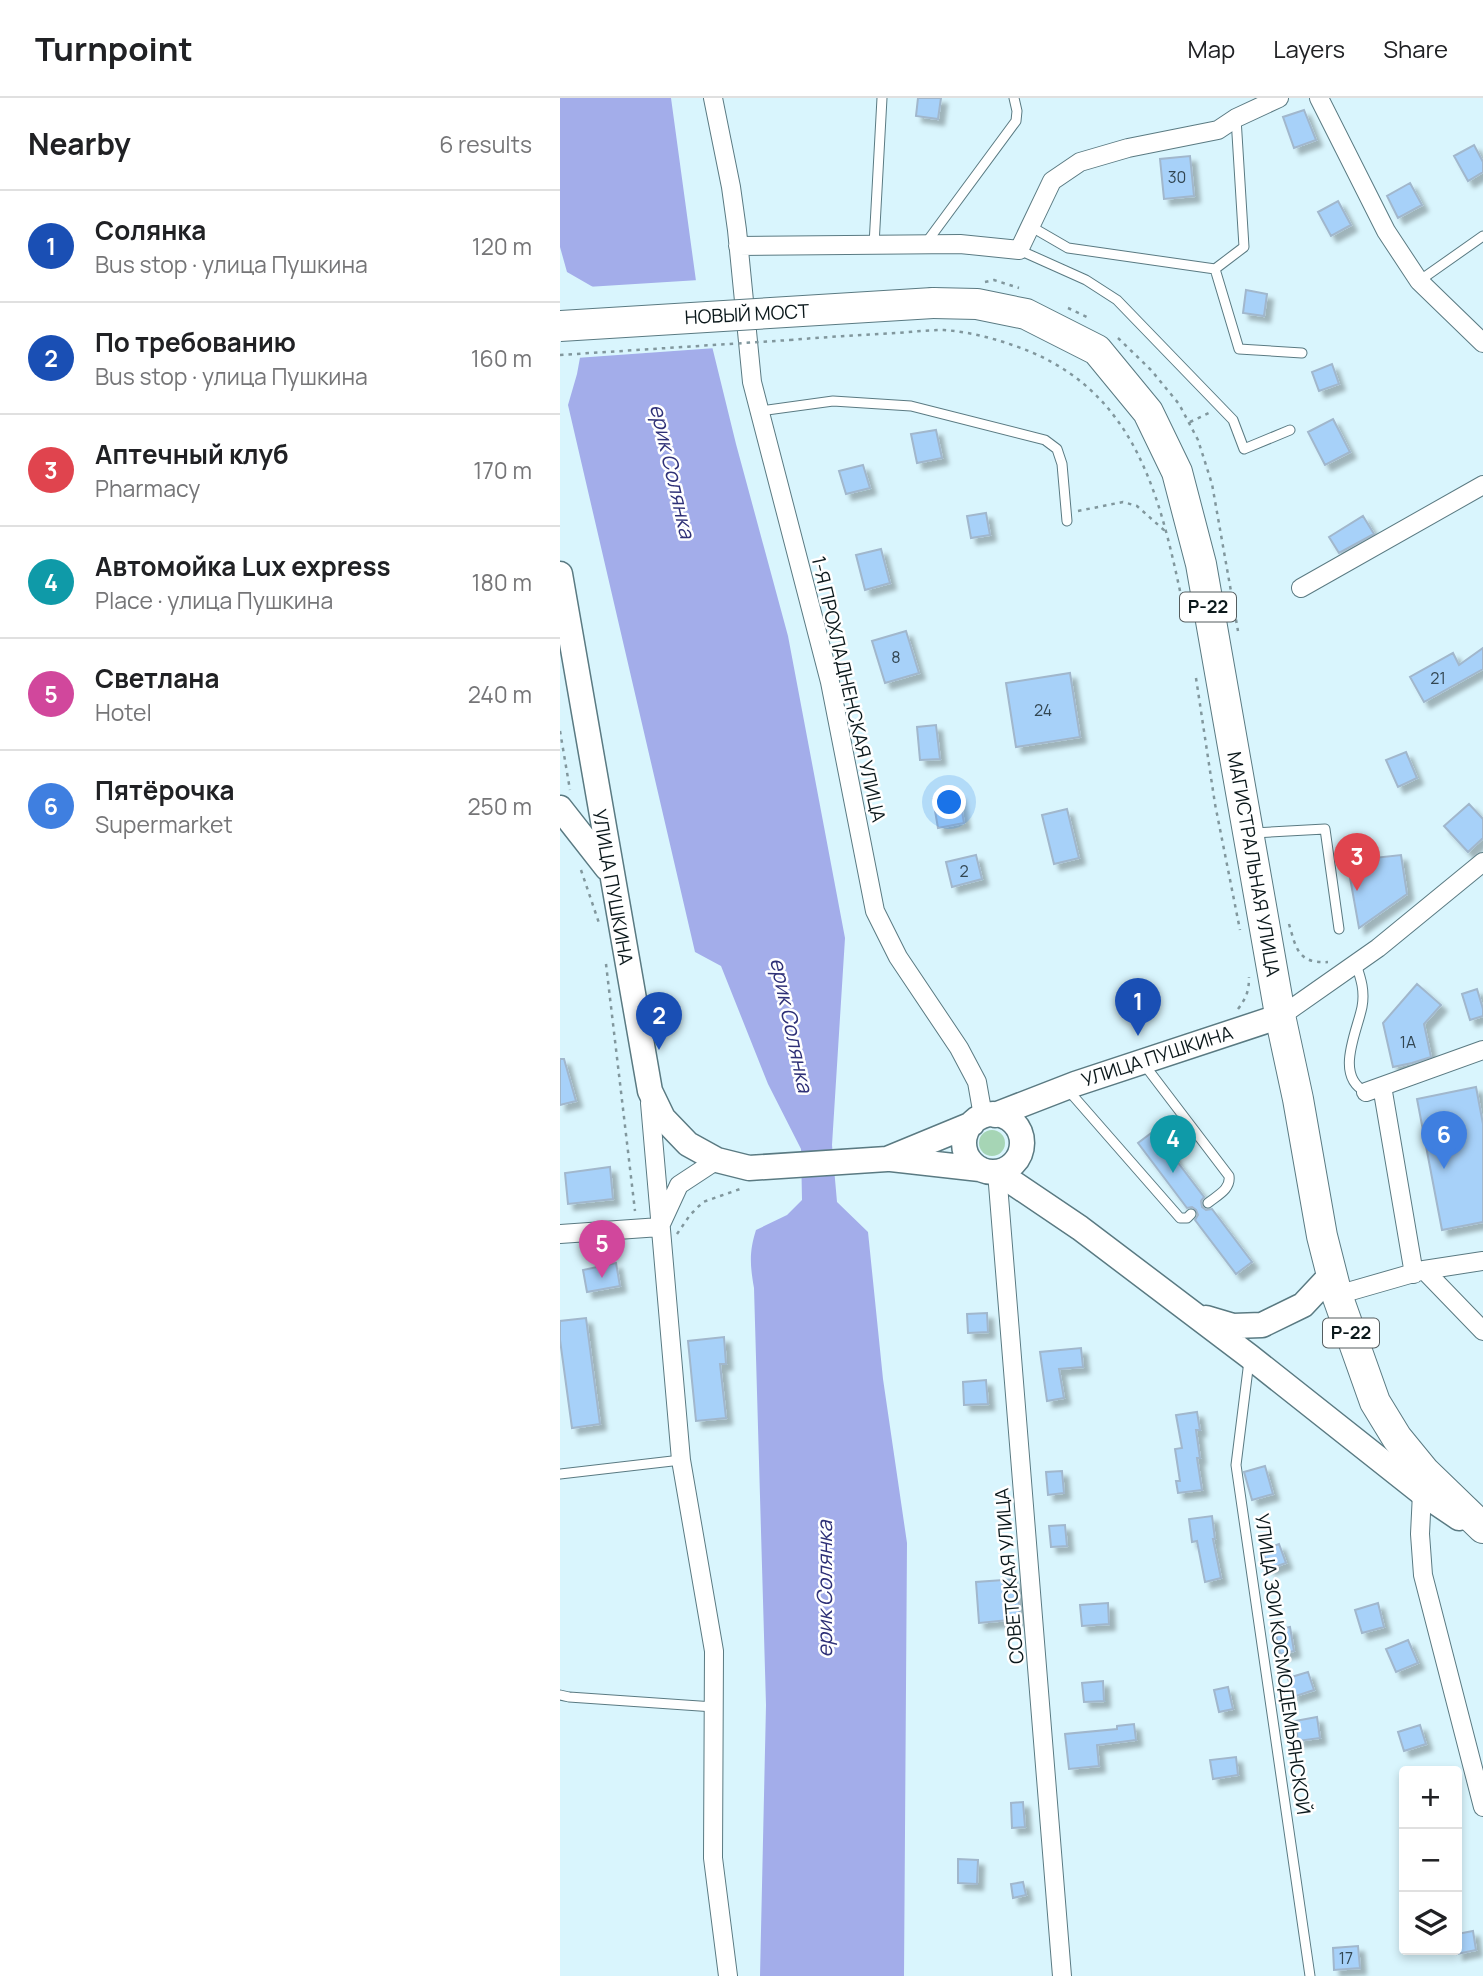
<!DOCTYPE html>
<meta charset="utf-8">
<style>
body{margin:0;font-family:Manrope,sans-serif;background:#f2f2f2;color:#202124}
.controls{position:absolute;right:21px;bottom:21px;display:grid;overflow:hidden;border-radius:7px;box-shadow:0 4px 10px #0003}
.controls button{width:63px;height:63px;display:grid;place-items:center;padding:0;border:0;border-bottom:2px solid #e0e0e0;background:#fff;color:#202124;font:35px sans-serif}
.you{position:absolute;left:390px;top:705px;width:24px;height:24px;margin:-18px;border:5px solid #fff;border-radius:50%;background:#1a73e8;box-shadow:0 0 0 10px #1a73e833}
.badge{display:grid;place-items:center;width:46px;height:46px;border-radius:50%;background:#a50c42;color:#fff;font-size:23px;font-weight:700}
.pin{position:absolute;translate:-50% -58px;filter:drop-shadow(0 2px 4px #0008)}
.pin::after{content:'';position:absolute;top:37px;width:24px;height:21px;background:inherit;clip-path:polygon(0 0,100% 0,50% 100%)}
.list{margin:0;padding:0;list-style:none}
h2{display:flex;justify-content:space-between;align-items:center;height:91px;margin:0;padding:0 28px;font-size:30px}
h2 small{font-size:23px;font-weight:400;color:#757577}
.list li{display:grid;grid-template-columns:46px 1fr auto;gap:21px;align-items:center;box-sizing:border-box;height:112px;padding:0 28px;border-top:2px solid #e0e0e0}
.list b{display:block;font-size:26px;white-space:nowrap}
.list p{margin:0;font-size:23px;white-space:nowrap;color:#757577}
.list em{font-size:23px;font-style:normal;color:#757577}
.icon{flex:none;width:38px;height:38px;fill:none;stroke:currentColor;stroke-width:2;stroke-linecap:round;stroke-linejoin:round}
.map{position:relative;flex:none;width:923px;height:1878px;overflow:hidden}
header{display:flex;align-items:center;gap:42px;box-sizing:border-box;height:98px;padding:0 35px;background:#fff;border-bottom:2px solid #e0e0e0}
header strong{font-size:33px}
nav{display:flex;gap:38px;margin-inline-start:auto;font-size:24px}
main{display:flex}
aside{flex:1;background:#fff}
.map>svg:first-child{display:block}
.green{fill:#a6d5b5}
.water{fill:#a3adea}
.pier{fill:#d9f5fd}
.building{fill:#a7d1f9;stroke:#a1b7cc;stroke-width:2;filter:url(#shadow)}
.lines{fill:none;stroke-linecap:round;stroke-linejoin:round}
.service-casing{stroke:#5a7a82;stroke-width:11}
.minor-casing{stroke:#5a7a82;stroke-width:20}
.secondary-casing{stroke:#5a7a82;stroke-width:27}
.trunk-casing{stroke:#5a7a82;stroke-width:32}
.path{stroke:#81979d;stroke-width:2.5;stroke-dasharray:3.5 5;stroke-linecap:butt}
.service{stroke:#fff;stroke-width:9}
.minor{stroke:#fff;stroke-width:18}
.secondary{stroke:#fff;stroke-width:24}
.trunk{stroke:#fff;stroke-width:30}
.trunk-bridge-casing{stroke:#5a7a82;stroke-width:32;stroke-linecap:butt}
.path-bridge{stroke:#81979d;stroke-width:2.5;stroke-dasharray:3.5 5;stroke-linecap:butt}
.trunk-bridge{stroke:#fff;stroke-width:30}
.labels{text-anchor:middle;stroke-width:5;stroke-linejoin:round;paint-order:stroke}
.number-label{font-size:16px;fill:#324652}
.shield{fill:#fff;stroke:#545d5f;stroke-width:2}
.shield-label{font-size:18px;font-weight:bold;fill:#0b181b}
.street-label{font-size:19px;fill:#0b181b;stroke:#fff}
.water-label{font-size:21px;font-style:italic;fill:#2e3077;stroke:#fff}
</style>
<header>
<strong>Turnpoint</strong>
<nav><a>Map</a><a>Layers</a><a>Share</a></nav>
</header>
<main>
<aside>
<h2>Nearby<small>6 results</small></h2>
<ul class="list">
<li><span class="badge" style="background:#1a4fb4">1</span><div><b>Солянка</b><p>Bus stop · улица Пушкина</p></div><em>120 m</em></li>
<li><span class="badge" style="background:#1a4fb4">2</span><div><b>По требованию</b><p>Bus stop · улица Пушкина</p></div><em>160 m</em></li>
<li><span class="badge" style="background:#e0444e">3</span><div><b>Аптечный клуб</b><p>Pharmacy</p></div><em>170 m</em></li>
<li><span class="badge" style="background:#0f9aa8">4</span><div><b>Автомойка Lux express</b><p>Place · улица Пушкина</p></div><em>180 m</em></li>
<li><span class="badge" style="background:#d1479c">5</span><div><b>Светлана</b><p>Hotel</p></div><em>240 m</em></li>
<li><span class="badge" style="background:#3f7fe0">6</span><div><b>Пятёрочка</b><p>Supermarket</p></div><em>250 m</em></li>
</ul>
</aside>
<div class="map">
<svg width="923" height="1878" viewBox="0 0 923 1878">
<defs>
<filter id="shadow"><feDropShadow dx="6" dy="6" stdDeviation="2" flood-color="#0004"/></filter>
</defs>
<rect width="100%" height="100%" fill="#d9f5fd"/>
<!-- green -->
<path class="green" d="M419 1045a13 13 0 1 1 26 0a13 13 0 1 1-26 0Z"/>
<!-- water -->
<path class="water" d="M0 0H111L136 183 176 346 228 538 285 840 272 1047 277 1104 308 1134 323 1281 347 1445 344 1878H200L206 1607 194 1190C190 1167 189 1154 196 1132L227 1117 242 1102 241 1051 208 986 161 868 135 854 8 307 17 276 33 189 7 174 0 149Z"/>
<!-- pier -->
<path class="pier" d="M139 182 156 250 16 260 29 190 27 189Z"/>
<!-- building -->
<path class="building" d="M358 0H381L378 21 356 18Z
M744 12 756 42 734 50 723 19Z
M914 47 923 64V74L908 83 894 58Z
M630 58 634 98 604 101 600 61Z
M850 85 862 107 838 120 827 98Z
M778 103 791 127 771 138 758 114Z
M686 192 707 196 704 218 683 215Z
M772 266 779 286 759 293 752 274Z
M773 321 790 354 765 367 748 334Z
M376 332 382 360 357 365 351 336Z
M303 367 310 390 286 396 279 373Z
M426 415 430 437 411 440 407 418Z
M803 418 814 436 779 455 769 439Z
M321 451 330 485 305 492 296 457Z
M346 533 359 575 325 585 312 543Z
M923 550V571L864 604 850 579 893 555 899 567Z
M510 575 520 639 456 649 446 585Z
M376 627 380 661 360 662 357 629Z
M846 654 857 680 838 689 826 662Z
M399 696 404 725 378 730 373 701Z
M909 706 923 721V740L908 754 884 728Z
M507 711 519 760 494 766 482 717Z
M416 757 422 781 392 789 386 764Z
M841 757 847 796 799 830 787 763Z
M857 886 881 907 864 926 871 959 852 965 833 969 823 925Z
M917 891 923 911V918L910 922 902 896Z
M0 961H4L16 1003 0 1007Z
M916 989 923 1026V1124L882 1132 857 1001Z
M594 1033 644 1099 641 1103 642 1109 646 1112 652 1111 692 1164 676 1176 635 1122 638 1117 636 1112 632 1109 627 1110 578 1045Z
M50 1069 53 1101 8 1106 5 1075Z
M56 1165 60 1188 27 1194 23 1172Z
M427 1215 428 1234 408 1235 407 1216Z
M26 1220 40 1326 12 1330 0 1242V1223Z
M164 1239 166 1266H160L166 1320 136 1323 128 1243Z
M521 1250 523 1269 499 1271 504 1300 487 1303 480 1254Z
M426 1282 428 1306 404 1307 403 1284Z
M637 1314 640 1332H636L640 1360H637L642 1392 618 1395 616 1383H620L615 1351 622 1350 616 1317Z
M705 1368 713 1396 692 1402 684 1374Z
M502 1373 504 1395 488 1397 486 1374Z
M652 1418 655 1441H653L661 1480 645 1484 637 1443 632 1444 629 1421Z
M505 1427 507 1448 491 1449 489 1428Z
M719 1446 726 1465 709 1471 702 1452Z
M457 1481 460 1521 419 1525 416 1484Z
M548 1505 549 1526 522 1528 520 1507Z
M818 1505 824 1529 802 1535 795 1512Z
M730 1529 734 1553 720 1556 715 1532Z
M848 1542 858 1565 836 1574 826 1551Z
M748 1574 754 1592 733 1599 728 1580Z
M543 1583 544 1603 524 1604 522 1585Z
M668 1589 673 1611 659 1614 654 1592Z
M757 1619 760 1640 738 1643 735 1623Z
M574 1626 576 1642 537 1647 539 1668 509 1671 505 1636 557 1631V1628Z
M860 1627 866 1646 844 1653 838 1634Z
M676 1659 678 1677 653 1681 650 1662Z
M463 1704 465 1729 452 1730 451 1705Z
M398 1761 418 1762 417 1786 398 1785Z
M463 1784 466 1797 453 1800 451 1786Z
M913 1833 916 1852 897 1856V1836Z
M798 1848 800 1870 774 1872 773 1850Z"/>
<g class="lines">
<defs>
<path id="service" d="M470 128 508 150 655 171 684 149 676 20
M366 145 456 23 457 13 454 0
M314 147 322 0
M459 152 526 182 557 202 673 322 684 351 730 332
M655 171 679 251 742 255
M859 183 923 138
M200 313 273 303 351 308 485 342 497 351 502 366 507 423
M694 735 765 731 779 831
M796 866C801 881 805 893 802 909 797 934 774 978 806 994
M583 965 669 1078C671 1091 658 1097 648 1105
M508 992 620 1120H627L631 1116
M689 1263 676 1367 750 1878
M0 1376 121 1362
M0 1597 9 1599 154 1609"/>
<path id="minor" d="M153 0 171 89 177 132 192 284 270 584 315 813 338 859 399 950 417 984 423 1018
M759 0 826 133 859 183 923 245
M178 148 400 146 459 152 492 83 520 64 568 50 658 32 676 20 719 0
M741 490 923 387
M721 918 818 850 923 764
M822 988 854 1176
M806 994 923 952
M90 1005 121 1362 154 1553 153 1760 168 1878
M437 1074 502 1878
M101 1126 119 1087 157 1062
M0 1136 100 1129
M864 1172 923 1233
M777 1197 864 1172 923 1163
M862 1395 860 1436 863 1477 923 1709"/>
<path id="secondary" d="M0 476 90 993 103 1020 128 1046 157 1062 189 1070 327 1061 412 1026
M0 710 47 770
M404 1045a29 29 0 1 1 58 0a29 29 0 1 1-58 0Z
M435 1017 515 986 721 918
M331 1061 420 1071
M437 1074 520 1130 689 1258 862 1395 899 1420
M646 1220 673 1228 702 1227 743 1207 772 1176"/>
<path id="trunk" d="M373 205 417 206 466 216 537 252 588 314 617 374 641 466 721 922 738 1001 762 1138 777 1197 815 1304 837 1340 864 1373 923 1430"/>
</defs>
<!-- service casing -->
<use href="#service" class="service-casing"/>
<!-- minor casing -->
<use href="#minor" class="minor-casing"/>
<!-- secondary casing -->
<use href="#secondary" class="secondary-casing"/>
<!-- trunk casing -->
<use href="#trunk" class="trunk-casing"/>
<!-- path -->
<path class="path" d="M425 184 434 182 459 190
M508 210 527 219
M558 240 591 272 619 306 638 342 652 386 678 533
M230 242C265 239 301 237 336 235 352 234 368 232 384 232 413 234 444 243 471 254 584 302 603 414 626 521
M630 324 649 315
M518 413 563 404 577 408 605 433
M636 580 655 706 680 832
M0 633 10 692
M21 772 39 825
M729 826C736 850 738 866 768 864
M46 866 75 1113
M678 911C686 900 689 894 689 879
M117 1136 130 1117 143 1104 183 1090
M51 1153 64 1150"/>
<!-- service -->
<use href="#service" class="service"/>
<!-- minor -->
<use href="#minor" class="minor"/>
<!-- secondary -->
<use href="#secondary" class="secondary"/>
<!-- trunk -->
<use href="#trunk" class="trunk"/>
<defs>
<path id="trunk-bridge" d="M0 228 373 205"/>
</defs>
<!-- trunk-bridge casing -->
<use href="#trunk-bridge" class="trunk-bridge-casing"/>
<!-- path-bridge -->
<path class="path-bridge" d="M0 257 230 242"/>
<!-- trunk-bridge -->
<use href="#trunk-bridge" class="trunk-bridge"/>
</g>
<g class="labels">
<!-- number labels -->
<g class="number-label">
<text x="617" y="85">30</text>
<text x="336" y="565">8</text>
<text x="878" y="586">21</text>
<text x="483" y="618">24</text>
<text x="404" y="779">2</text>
<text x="848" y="950">1А</text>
<text x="786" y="1866">17</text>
</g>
<!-- shield labels -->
<g class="shield">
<rect x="620" y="494.5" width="56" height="29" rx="5"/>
<rect x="763" y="1220.5" width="56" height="29" rx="5"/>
</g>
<g class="shield-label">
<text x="648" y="515">Р-22</text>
<text x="791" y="1241">Р-22</text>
</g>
<!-- street labels -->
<g class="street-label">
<text transform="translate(187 216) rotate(-3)" y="7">НОВЫЙ МОСТ</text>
<text transform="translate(289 591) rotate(77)" y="7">1-Я ПРОХЛАДНЕНСКАЯ УЛИЦА</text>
<text transform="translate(694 766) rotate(80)" y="7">МАГИСТРАЛЬНАЯ УЛИЦА</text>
<text transform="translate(53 789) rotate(80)" y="7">УЛИЦА ПУШКИНА</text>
<text transform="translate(597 958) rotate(-18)" y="7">УЛИЦА ПУШКИНА</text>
<text transform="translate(449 1478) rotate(-95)" y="7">СОВЕТСКАЯ УЛИЦА</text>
<text transform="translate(723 1566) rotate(82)" y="7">УЛИЦА ЗОИ КОСМОДЕМЬЯНСКОЙ</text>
</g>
<!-- water labels -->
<g class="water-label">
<text transform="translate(112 373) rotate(77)" y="7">ерик Солянка</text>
<text transform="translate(231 927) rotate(78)" y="7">ерик Солянка</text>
<text transform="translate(265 1491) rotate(-90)" y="7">ерик Солянка</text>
</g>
</g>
</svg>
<div class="controls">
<button>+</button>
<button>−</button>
<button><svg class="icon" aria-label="layers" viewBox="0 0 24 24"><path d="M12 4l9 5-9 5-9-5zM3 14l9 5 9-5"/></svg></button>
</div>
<div class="you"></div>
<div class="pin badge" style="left:578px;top:938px;background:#1a4fb4">1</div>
<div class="pin badge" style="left:99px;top:952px;background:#1a4fb4">2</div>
<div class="pin badge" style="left:797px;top:793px;background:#e0444e">3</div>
<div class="pin badge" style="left:613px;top:1075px;background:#0f9aa8">4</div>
<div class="pin badge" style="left:42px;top:1180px;background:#d1479c">5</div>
<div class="pin badge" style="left:884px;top:1071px;background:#3f7fe0">6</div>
</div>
</main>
